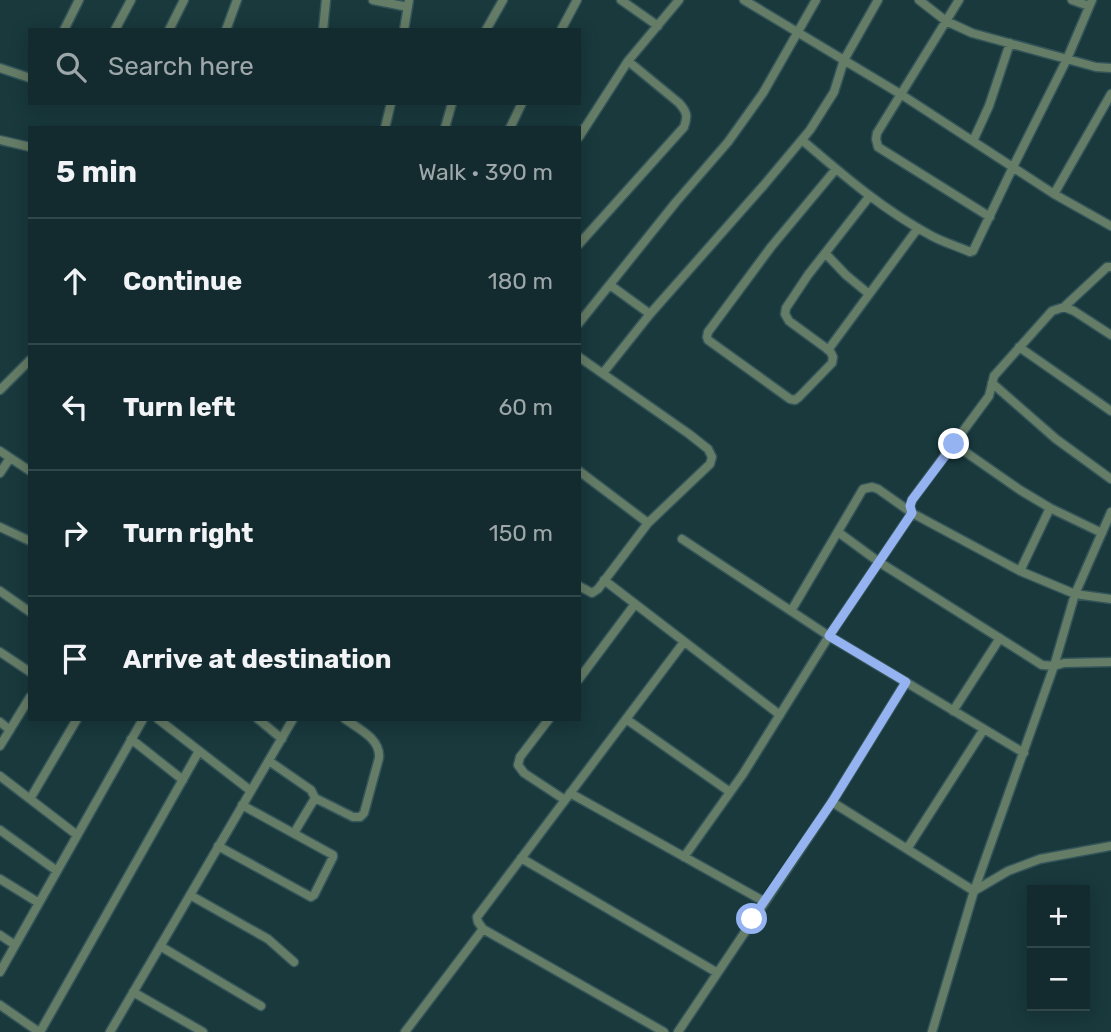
<!DOCTYPE html>
<meta charset="utf-8">
<style>
body{margin:0;font-family:Rubik,sans-serif;background:#20373a;color:#f1f3f6}
.controls{position:absolute;right:21px;bottom:21px;display:grid;overflow:hidden;border-radius:0px;box-shadow:0 4px 18px #0003}
.controls button{width:63px;height:63px;display:grid;place-items:center;padding:0;border:0;border-bottom:2px solid #32474a;background:#132b2e;color:#f1f3f6;font:35px sans-serif}
.stop{position:absolute;width:21px;height:21px;margin:-16px;border:5px solid #95b2f1;border-radius:50%;background:#fff}
.stop.end{background:#95b2f1;border-color:#fff;box-shadow:0 2px 7px #0008}
.list{margin:0;padding:0;list-style:none}
h2{display:flex;justify-content:space-between;align-items:center;height:91px;margin:0;padding:0 28px;font-size:30px}
h2 small{font-size:23px;font-weight:400;color:#9da7aa}
.list li{display:grid;grid-template-columns:46px 1fr auto;gap:21px;align-items:center;box-sizing:border-box;height:126px;padding:0 28px;border-top:2px solid #32474a}
.list b{display:block;font-size:26px;white-space:nowrap}
.list em{font-size:23px;font-style:normal;color:#9da7aa}
.icon{flex:none;width:38px;height:38px;fill:none;stroke:currentColor;stroke-width:2;stroke-linecap:round;stroke-linejoin:round}
.map{position:relative;flex:none;width:1111px;height:1032px;overflow:hidden}
.search{position:absolute;background:#132b2e;box-shadow:0 4px 18px #0003;left:28px;top:28px;width:553px;height:77px;display:flex;align-items:center;gap:18px;box-sizing:border-box;padding:0 24px;border-radius:0px;color:#9da7aa;font-size:26px}
.panel{position:absolute;background:#132b2e;box-shadow:0 4px 18px #0003;left:28px;top:126px;width:553px;height:595px;border-radius:0px}
.map>svg:first-child{display:block}
.lines{fill:none;stroke-linecap:round;stroke-linejoin:round}
.minor-casing{stroke:#33555a;stroke-width:11}
.minor{stroke:#657c66;stroke-width:8}
.route{stroke:#95b2f1;stroke-width:9}
</style>
<div class="map">
<svg width="1111" height="1032" viewBox="0 0 1111 1032">
<rect width="100%" height="100%" fill="#19393d"/>
<g class="lines">
<defs>
<path id="minor" d="M373 0 408 7
M621 0 658 26
M744 0 902 95 1054 194 1111 226
M919 0 946 21 972 33 1096 67 1111 68
M959 0 877 133 876 139 878 147 990 217
M1072 0 1089 6
M64 30 79 0
M115 30 131 0
M169 30 184 0
M226 30 237 0
M323 30 326 0
M404 30 409 0
M486 30 503 0
M561 30 577 0
M0 68 30 78
M385 128 391 103
M445 128 452 103
M510 128 522 103
M579 137 628 61 679 0
M0 140 30 147
M802 140C843 175 882 209 930 235 942 242 957 246 970 252L973 251 1013 167 1067 59 1092 0
M973 141 989 106 1010 43
M836 169 771 247 708 332 707 337 708 340 790 399 795 400 799 397 832 363 833 357 830 351 789 321 785 314 786 308 808 275 869 197
M1054 194 1111 94
M579 244 684 127C688 116 687 112 679 103L628 61
M825 253 846 275 869 294
M610 285 650 314
M1064 307 1074 311 1111 335
M579 323 676 202 728 142 763 93 816 0
M1019 347 1111 411
M828 350 918 228
M579 357 689 434 708 449 712 457 710 464 648 523 598 589 592 593 579 586
M603 373 650 314 764 185 810 130 834 92 844 60 878 0
M992 383 1056 439 1111 479
M0 390 30 360
M954 444 1020 490 1050 508 1102 533
M0 451 30 471
M579 471 648 523
M0 473 10 458
M0 527 30 541
M838 532 879 562 1042 665 1054 666 1064 663 1111 662
M682 539 829 636 1024 753
M1020 571 1050 508
M604 580 780 715
M0 591 30 612
M791 611 863 489 872 487 878 489 912 513 1020 571 1075 594 1111 599
M0 652 30 672
M579 679 635 604
M953 711 1000 638
M158 719 251 791
M258 719 282 739
M549 719 520 757 518 765 524 773 565 800
M626 719 730 792
M0 722 10 730
M131 739 183 780
M0 746 30 697
M269 761 311 790 315 798 353 817H360L364 813 379 758C381 739 359 729 345 719
M0 776 77 835
M570 793 765 902
M30 799 77 719
M832 802 974 891 1008 871 1040 859 1111 846
M0 830 57 871
M294 833 315 798
M218 846 311 897 314 895 333 857V855L242 805
M907 849 984 729
M684 857 743 774 829 636 912 513 910 506 912 500 989 396 994 376 1052 311 1064 307 1107 267H1111
M521 858 716 972
M0 879 39 903
M190 895 268 939 294 962
M0 935 15 945
M160 946 261 1006
M0 972 143 719
M133 992 203 1032
M0 1005 39 1032
M40 1032 199 751
M110 1032 293 719
M405 1032 483 929
M664 1032 483 929 478 922 477 917 684 642
M678 1032 832 802 906 682
M932 1032 974 891 1054 666 1075 594 1111 512"/>
</defs>
<!-- minor casing -->
<use href="#minor" class="minor-casing"/>
<!-- minor -->
<use href="#minor" class="minor"/>
</g>
<g class="lines">
<!-- route -->
<path class="route" d="M752 919 832 802 906 682 829 636 912 513 910 506 912 500 954 444"/>
</g>
</svg>
<div class="controls">
<button>+</button>
<button>−</button>
</div>
<div class="stop" style="left:752px;top:919px"></div>
<div class="stop end" style="left:954px;top:444px"></div>
<div class="search"><svg class="icon" aria-label="search" viewBox="0 0 24 24"><circle cx="10" cy="10" r="6"/><path d="M15 15l6 6"/></svg>Search here</div>
<section class="panel">
<h2>5 min<small>Walk · 390 m</small></h2>
<ul class="list">
<li><svg class="icon" aria-label="ahead" viewBox="0 0 24 24"><path d="M12 20V5M6 11l6-6 6 6"/></svg><div><b>Continue</b></div><em>180 m</em></li>
<li><svg class="icon" aria-label="left" viewBox="0 0 24 24"><path d="M17 20v-9H6M10 6l-5 5 5 5"/></svg><div><b>Turn left</b></div><em>60 m</em></li>
<li><svg class="icon" aria-label="right" viewBox="0 0 24 24"><path d="M7 20v-9h11M14 6l5 5-5 5"/></svg><div><b>Turn right</b></div><em>150 m</em></li>
<li><svg class="icon" aria-label="arrive" viewBox="0 0 24 24"><path d="M6 21V4h12l-3 4 3 4H6"/></svg><div><b>Arrive at destination</b></div></li>
</ul>
</section>
</div>
